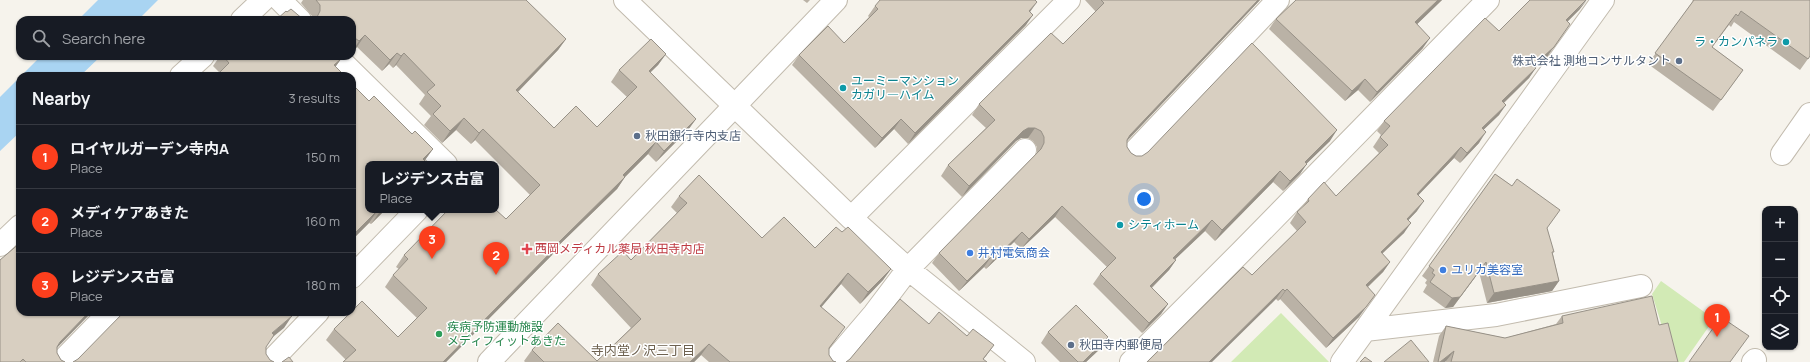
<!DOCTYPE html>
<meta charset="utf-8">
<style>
body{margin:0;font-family:Manrope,"Noto Sans JP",sans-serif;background:#242831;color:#f1f3f6}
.controls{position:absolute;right:12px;bottom:12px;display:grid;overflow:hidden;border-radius:8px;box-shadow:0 1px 3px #0004}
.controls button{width:36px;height:36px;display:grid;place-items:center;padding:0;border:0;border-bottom:1px solid #363941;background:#171b24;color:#f1f3f6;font:20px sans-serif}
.you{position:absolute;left:1144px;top:199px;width:14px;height:14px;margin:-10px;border:3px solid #fff;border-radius:50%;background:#1a73e8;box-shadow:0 0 0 6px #1a73e833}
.badge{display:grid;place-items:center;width:26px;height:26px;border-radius:50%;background:#fc3f1d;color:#fff;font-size:13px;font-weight:700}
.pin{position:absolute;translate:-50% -33px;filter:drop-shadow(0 1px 2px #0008)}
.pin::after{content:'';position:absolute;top:21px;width:14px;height:12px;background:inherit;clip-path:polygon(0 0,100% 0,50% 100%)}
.popup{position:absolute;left:365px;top:161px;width:134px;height:52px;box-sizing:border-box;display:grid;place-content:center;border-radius:8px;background:#171b24;filter:drop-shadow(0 1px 3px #0005);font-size:13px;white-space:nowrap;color:#9ea1a6}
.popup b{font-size:15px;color:#f1f3f6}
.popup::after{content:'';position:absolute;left:50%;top:100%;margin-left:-8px;border:8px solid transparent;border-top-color:#171b24}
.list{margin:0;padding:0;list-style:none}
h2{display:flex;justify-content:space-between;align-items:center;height:52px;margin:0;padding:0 16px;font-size:17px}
h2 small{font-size:13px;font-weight:400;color:#9ea1a6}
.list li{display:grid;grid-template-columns:26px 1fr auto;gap:12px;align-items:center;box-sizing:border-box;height:64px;padding:0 16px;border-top:1px solid #363941}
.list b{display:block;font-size:15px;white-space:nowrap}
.list p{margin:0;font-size:13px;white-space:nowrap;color:#9ea1a6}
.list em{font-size:13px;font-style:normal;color:#9ea1a6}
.icon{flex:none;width:22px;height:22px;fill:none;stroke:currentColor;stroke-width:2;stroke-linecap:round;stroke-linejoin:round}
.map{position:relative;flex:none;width:1810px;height:362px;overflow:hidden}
.search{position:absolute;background:#171b24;box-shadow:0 1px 3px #0004;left:16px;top:16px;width:340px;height:44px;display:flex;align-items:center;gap:10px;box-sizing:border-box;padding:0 14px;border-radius:12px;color:#9ea1a6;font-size:15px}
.panel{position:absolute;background:#171b24;box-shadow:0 1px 3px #0004;left:16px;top:72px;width:340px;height:244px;border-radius:12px}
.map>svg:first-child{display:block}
.green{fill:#d2eab5}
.water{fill:#a9d4f2}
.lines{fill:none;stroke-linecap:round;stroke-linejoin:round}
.minor-casing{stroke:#c2bbae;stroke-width:24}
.tertiary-casing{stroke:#c2bbae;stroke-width:24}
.minor{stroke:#fff;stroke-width:22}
.tertiary{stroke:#fff;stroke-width:22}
.wall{fill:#bab2a6}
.shaded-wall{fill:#979187}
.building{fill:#d8cfc1;stroke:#979187}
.culture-dot{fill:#0f9aa8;stroke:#fff;stroke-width:1.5}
.service-dot{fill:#5c6f8a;stroke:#fff;stroke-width:1.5}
.health-dot{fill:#e0444e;stroke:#fff;stroke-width:1.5}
.shop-dot{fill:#3f7fe0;stroke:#fff;stroke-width:1.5}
.leisure-dot{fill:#2e9e5b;stroke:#fff;stroke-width:1.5}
.labels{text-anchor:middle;stroke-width:3;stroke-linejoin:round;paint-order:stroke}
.culture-label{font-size:12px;fill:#0d838f;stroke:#fff;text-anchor:start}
.service-label{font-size:12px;fill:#4e5e75;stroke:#fff;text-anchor:start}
.health-label{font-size:12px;fill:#be3a42;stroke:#fff;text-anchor:start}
.shop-label{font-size:12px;fill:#366cbe;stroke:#fff;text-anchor:start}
.leisure-label{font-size:12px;fill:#27864d;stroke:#fff;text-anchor:start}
.neighbourhood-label{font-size:13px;fill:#6e6250;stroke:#fff}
</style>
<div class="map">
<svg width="1810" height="362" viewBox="0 0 1810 362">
<rect width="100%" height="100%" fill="#f6f3ec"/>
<!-- green -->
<path class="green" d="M1661 281 1714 319 1684 362H1673L1652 294Z
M1281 313 1329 362H1231Z"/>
<!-- water -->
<path class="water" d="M98 0H158L138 20H78Z
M41 56H101L80 76H21Z
M20 77V132L0 151V97Z"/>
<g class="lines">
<defs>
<path id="minor" d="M280 0 300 20
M242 20 263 0
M336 56 446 164
M181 76 203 56
M734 105 851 218 908 269 1024 362
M1132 154 1278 0
M1782 154 1810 114
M851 218 1069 0
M0 245 20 226
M352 277 417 210
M1365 330 1496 315 1641 286
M61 362 110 312
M270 362 318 312
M489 362 836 0
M833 362 874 314 908 269 1025 150
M1131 362 1241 252 1488 0
M1342 362 1603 0
M1753 362 1755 360"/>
<path id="tertiary" d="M625 0 734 105"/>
</defs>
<!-- minor casing -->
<use href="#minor" class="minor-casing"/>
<!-- tertiary casing -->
<use href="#tertiary" class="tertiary-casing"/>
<!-- minor -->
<use href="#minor" class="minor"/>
<!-- tertiary -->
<use href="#tertiary" class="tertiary"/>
</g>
<!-- wall -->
<path class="wall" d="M303 0H526L566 39 558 50 518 92 554 128 597 127 627 97 611 82 619 70 666 54 658 65 650 73 696 119 688 130 656 162 648 154 625 177 617 189 556 248 552 255 446 362H343L346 360 326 340 334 329 398 337 417 318 385 287 393 275 399 269 396 267 404 255 506 219 530 195 475 140 471 144 456 130 442 143 424 125 431 116 419 104 425 95 396 65 393 68 389 64 382 71 357 47 352 52V20H312V16L301 3Z
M803 0H810L807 3Z
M1085 0H1260L1127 141V147L1131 153 1136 156H1142L1330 141 1307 163 1300 174 1283 191 1273 182 1215 241 1205 231 1175 259 1176 260 1169 270 1152 288 1168 304 1161 314 1142 333 1093 284 1100 274 1107 267 1055 217 1021 249 1014 242 986 269 984 267 959 291 932 263 939 253 1037 153V147L1033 141 1028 138H1021L1016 141 962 197 941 176 948 165 986 128 972 115 979 104 1063 44 1096 12Z
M1296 0H1442L1417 24 1423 48 1370 102 1358 90 1345 101 1269 29 1276 19Z
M1692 0H1810V56L1800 70 1734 22 1731 27 1729 25 1712 47 1743 70 1713 111 1648 64 1693 1Z
M875 6 1030 12 1026 25 908 144 894 129 875 148 792 65 799 55 844 43 869 17 868 16Z
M1580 9 1568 21 1547 57 1535 68 1529 78 1504 103 1499 115 1483 130 1479 143 1460 163 1454 158 1418 195 1417 211 1408 220 1404 233 1382 254 1390 262 1383 272 1368 287 1359 317 1326 348 1280 299 1278 301 1252 275 1297 231 1290 223 1297 212 1301 209 1308 199 1336 196 1379 153 1373 147 1381 135 1377 131 1384 121 1499 31Z
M220 56H339L341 59 336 66 219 72 213 66Z
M352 84 369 101 433 149 425 160 368 210H385L371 224 369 223 352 240Z
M1495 174 1512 186 1547 228 1559 281 1552 291 1487 303 1479 272 1453 307 1445 308 1423 292 1427 285 1425 283 1427 280 1422 276Z
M679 196 762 238 815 248 842 232 891 269 883 280 860 304 841 284 821 307 837 338 829 349V355L833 361 836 362H709L701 355 694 362H525L524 361 532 350 597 361 631 328 591 285 598 274 631 260 677 213 671 207Z
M1562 316 1659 325 1678 362H1446V361L1445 362H1433L1439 336 1446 326 1505 338 1556 324Z
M1048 332 1108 337 1101 348 1086 362H1060L1041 343Z
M57 348V353L61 360 65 362H0Z"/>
<!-- shaded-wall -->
<path class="shaded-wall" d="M1258 0H1260L1123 145 1130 135Z
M1438 0H1442L1408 33 1415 22Z
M1587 0 1580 9 1559 30 1566 20Z
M1037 2 1030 12 1029 11Z
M1033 15 1026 25 908 144 915 133Z
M1570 24 1547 57 1526 76 1533 66Z
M365 35 357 47 352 52 359 41Z
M1430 38 1423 48 1370 102 1377 92Z
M566 39 558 50 508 102 516 90Z
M397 53 389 64 382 71 390 60Z
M404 53 396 65 393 68 401 56Z
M666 54 658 65 640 82 649 71Z
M341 59 333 70 334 65Z
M1536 68 1529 78 1495 111 1502 101Z
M1365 79 1358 90 1345 101 1352 91Z
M1506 105 1499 115 1475 138 1482 128Z
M464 118 456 130 442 143 450 131Z
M696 119 688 130 656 162 664 151Z
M901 119 894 129 875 148 882 138Z
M1028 128H1035L1028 138H1021L1016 141 962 197 969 186 1023 131Z
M483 129 475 140 471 144 479 133Z
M1337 130 1330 141 1298 172 1305 162Z
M1486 132 1479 143 1460 163 1467 153Z
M656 142 648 154 615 187 623 175Z
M1461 147 1454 158 1410 204 1417 194Z
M433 149 425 160 423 159Z
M1307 164 1300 174 1283 191 1290 181Z
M1280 171 1273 182 1215 241 1222 230Z
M625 177 617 189 556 248 552 255 446 362H443L559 242Z
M1424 201 1417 211 1400 229 1407 219Z
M1062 206 1055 217 1021 249 1029 239Z
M382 210H385L371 224 379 213Z
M377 211 369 223 352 240V236Z
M1212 220 1205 231 1166 268 1173 258Z
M1411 223 1404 233 1373 262 1381 252Z
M1022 232 1014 242 986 269 994 259Z
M991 257 984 267 959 291 967 281Z
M1176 260 1169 270 1143 296 1150 286Z
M1390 262 1383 272 1359 295 1366 285Z
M891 269 883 280 860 304 868 292Z
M1479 272 1453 307 1445 308 1452 298Z
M848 273 841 284 813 317 820 306Z
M1559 281 1552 291 1487 303 1494 293Z
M1283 289 1276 299 1212 362H1209Z
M1287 289 1280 299 1278 301 1285 291Z
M1375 295 1359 317 1326 348 1333 338Z
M1168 304 1161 314 1142 333 1149 323Z
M89 312H92L52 353 60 342Z
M292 316 284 328 264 344 272 333Z
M1108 337 1101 348 1086 362H1083Z
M709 344 701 355 694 362H690Z
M994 345 986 356 981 362H980Z
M1454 351 1446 361 1445 362H1440Z"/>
<!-- building -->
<path class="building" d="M316 0H526L566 39 516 90 554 128 576 106 597 127 637 87 619 70 651 39 666 54 649 71 696 119 664 151 656 142 623 175 625 177 559 242 560 243 443 362H343L356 350 334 329 351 312H352V311L362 301 398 337 427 308 393 275 408 259 404 255 448 210H496L506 219 540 185 483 129 479 133 464 118 450 131 433 114 441 106 427 92 435 85 404 53 401 56 397 53 390 60 365 35 359 41 352 36V20H312L317 17 320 11V5Z
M880 0H1035L1037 2 1029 11 1033 15 915 133 901 119 882 138 799 55 828 26 844 43 878 9 875 6Z
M1101 0H1258L1130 135 1127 140V147L1131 153 1136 156H1142L1148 152 1252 43 1337 130 1305 162 1307 164 1290 181 1280 171 1222 230 1212 220 1173 258 1176 260 1150 286 1168 304 1149 323 1100 274 1116 258 1062 206 1029 239 1022 232 994 259 991 257 967 281 939 253 1041 149 1044 143V137L1041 131 1035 128H1028L1023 131 969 186 948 165 995 120 979 104 1051 33 1063 44 1104 3Z
M1296 0H1438L1415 22 1430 38 1377 92 1365 79 1352 91 1276 19Z
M1530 0H1586L1566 20 1570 24 1554 47 1533 66 1536 68 1502 101 1506 105 1482 128 1486 132 1467 153 1461 147 1417 194 1424 201 1407 219 1411 223 1381 252 1390 262 1366 285 1375 295 1366 307 1333 338 1287 289 1285 291 1283 289 1209 362H1147L1243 267 1252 275 1306 222 1297 212 1309 201 1308 199 1324 182 1336 196 1388 145 1380 137 1390 126 1384 121 1485 18 1499 31Z
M1694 0H1810V56L1808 59 1741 11 1738 16 1736 14 1712 47 1743 70 1721 100 1655 53Z
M291 9 304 20H276L286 11 287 12Z
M223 56H339L341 59 334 65 345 76H216L229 63Z
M352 84 369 101 374 96 412 134 415 131 433 149 423 159 428 164H368V210H382L379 213 377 211 352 236Z
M1495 174 1512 186 1517 179 1560 210 1547 228 1554 252H1552L1559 281 1494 293 1486 262 1460 297 1452 298 1430 282 1435 275 1432 273 1434 270 1429 266Z
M699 175 762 238 784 217 815 248 836 227 842 232 848 227 891 269 868 292 848 273 820 306 845 327 829 348V355L833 361 836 362H730L709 344 690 362H544L532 350 558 323 597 361 641 319 598 274 623 251 631 260 687 203 679 196Z
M20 243V312H89L60 342 57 347V353L61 360 65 362H26L23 359 20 362H0V260Z
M1652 296 1659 325 1668 323 1678 362H1451L1454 351 1440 362H1438L1446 326 1505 338 1563 323 1562 316Z
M900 299 929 324 939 312 967 336 973 329 994 345 983 359 987 362H846L850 359Z
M1076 305 1108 337 1083 362H1078L1048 332Z
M124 312H289L292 316 272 333 274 335 266 347V354L270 360 274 362H73L78 359Z
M1721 317 1749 336 1730 362H1689Z
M1411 340 1429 362H1384Z
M289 357 293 362H282Z
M1365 357 1372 362H1360Z"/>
<!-- markers -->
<g class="culture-dot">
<circle cx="1786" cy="42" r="4"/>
<circle cx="843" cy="88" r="4"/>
<circle cx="1120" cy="225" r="4"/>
</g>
<g class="service-dot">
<circle cx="1679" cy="61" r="4"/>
<circle cx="637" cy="136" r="4"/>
<circle cx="1071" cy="345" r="4"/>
</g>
<path class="health-dot" d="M525 243h4v4h4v4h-4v4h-4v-4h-4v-4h4z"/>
<g class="shop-dot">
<circle cx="970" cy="253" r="4"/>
<circle cx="1443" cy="270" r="4"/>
</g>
<circle class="leisure-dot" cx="439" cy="334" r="4"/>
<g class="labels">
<!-- culture labels -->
<g class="culture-label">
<text x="1778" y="46" text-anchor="end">ラ・カンパネラ</text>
<text x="851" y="85">ユーミーマンション<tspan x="851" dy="14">カガリ―ハイム</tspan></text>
<text x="1128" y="229">シティホーム</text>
</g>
<!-- service labels -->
<g class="service-label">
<text x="1671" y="65" text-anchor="end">株式会社 測地コンサルタント</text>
<text x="645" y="140">秋田銀行寺内支店</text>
<text x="1079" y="349">秋田寺内郵便局</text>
</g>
<!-- health labels -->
<g class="health-label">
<text x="535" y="253">西岡メディカル薬局 秋田寺内店</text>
</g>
<!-- shop labels -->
<g class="shop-label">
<text x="978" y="257">井村電気商会</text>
<text x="1451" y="274">ユリカ美容室</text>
</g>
<!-- leisure labels -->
<g class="leisure-label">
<text x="447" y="331">疾病予防運動施設<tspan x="447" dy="14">メディフィットあきた</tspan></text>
</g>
<!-- neighbourhood labels -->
<g class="neighbourhood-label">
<text x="643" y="355">寺内堂ノ沢三丁目</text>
</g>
</g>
</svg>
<div class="controls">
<button>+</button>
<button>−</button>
<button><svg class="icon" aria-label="locate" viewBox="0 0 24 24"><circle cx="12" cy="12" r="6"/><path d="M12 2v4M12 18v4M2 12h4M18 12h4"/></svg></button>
<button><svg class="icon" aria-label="layers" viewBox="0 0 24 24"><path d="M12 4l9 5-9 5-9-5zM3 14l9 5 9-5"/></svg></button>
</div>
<div class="you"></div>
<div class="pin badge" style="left:1717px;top:337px">1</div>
<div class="pin badge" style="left:496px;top:275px">2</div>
<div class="pin badge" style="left:432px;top:259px">3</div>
<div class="popup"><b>レジデンス古富</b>Place</div>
<div class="search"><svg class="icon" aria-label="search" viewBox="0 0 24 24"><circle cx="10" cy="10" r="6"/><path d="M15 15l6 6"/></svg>Search here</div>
<section class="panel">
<h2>Nearby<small>3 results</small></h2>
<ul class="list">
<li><span class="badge">1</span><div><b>ロイヤルガーデン寺内A</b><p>Place</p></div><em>150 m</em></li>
<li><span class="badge">2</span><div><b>メディケアあきた</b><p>Place</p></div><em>160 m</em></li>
<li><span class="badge">3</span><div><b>レジデンス古富</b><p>Place</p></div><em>180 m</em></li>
</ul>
</section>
</div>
